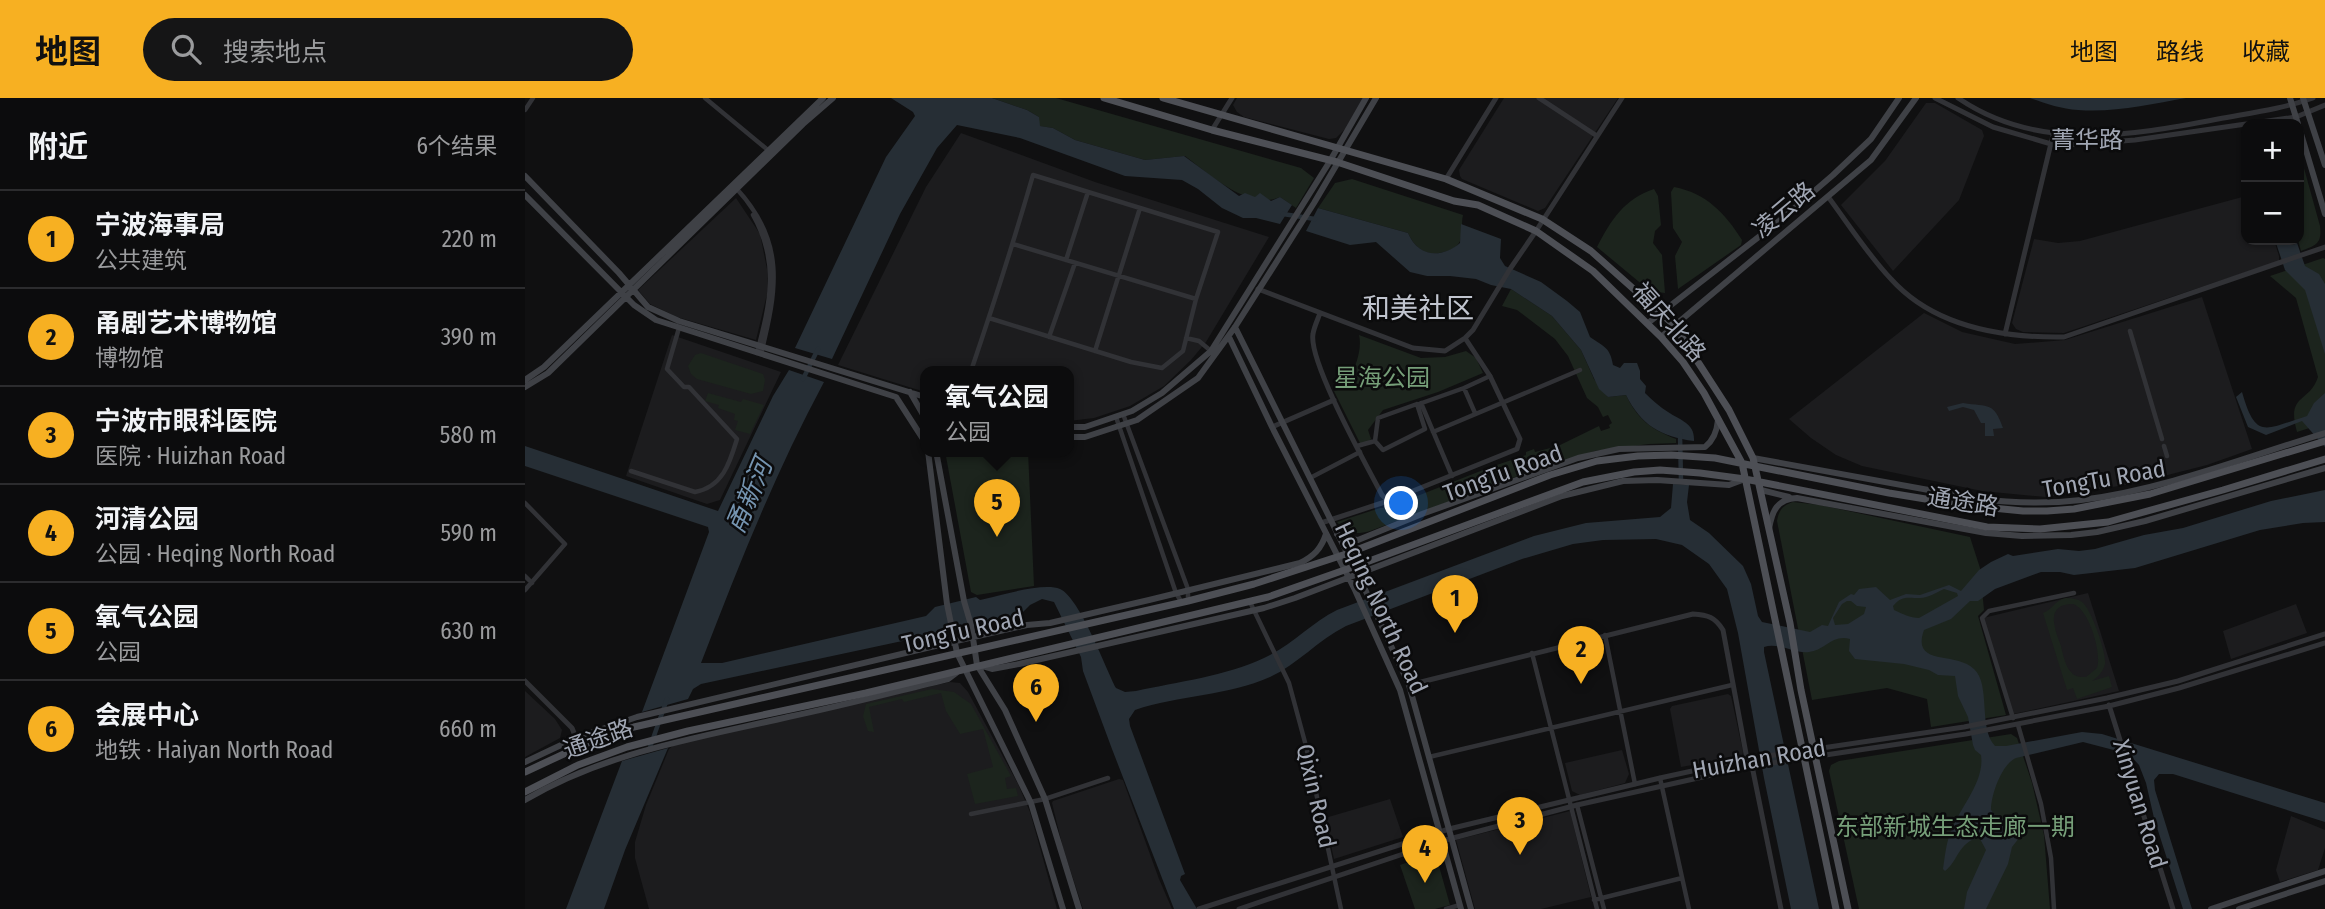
<!DOCTYPE html>
<html lang="zh">
<meta charset="utf-8">
<style>
body{margin:0;font-family:"Fira Sans Condensed","Noto Sans SC",sans-serif;background:#151516;color:#f1f3f6}
.controls{position:absolute;right:21px;top:21px;display:grid;overflow:hidden;border-radius:14px;box-shadow:0 2px 5px #0004}
.controls button{width:63px;height:63px;display:grid;place-items:center;padding:0;border:0;border-bottom:2px solid #2c2c2e;background:#0c0c0d;color:#f1f3f6;font:35px sans-serif}
.you{position:absolute;left:877px;top:406px;width:24px;height:24px;margin:-18px;border:5px solid #fff;border-radius:50%;background:#1a73e8;box-shadow:0 0 0 10px #1a73e833}
.badge{display:grid;place-items:center;width:46px;height:46px;border-radius:50%;background:#f7b022;color:#111;font-size:23px;font-weight:700}
.pin{position:absolute;translate:-50% -58px;filter:drop-shadow(0 2px 4px #0008)}
.pin::after{content:'';position:absolute;top:37px;width:24px;height:21px;background:inherit;clip-path:polygon(0 0,100% 0,50% 100%)}
.popup{position:absolute;left:395px;top:268px;width:154px;height:91px;box-sizing:border-box;display:grid;place-content:center;border-radius:14px;background:#0c0c0d;filter:drop-shadow(0 2px 5px #0005);font-size:23px;white-space:nowrap;color:#9a9b9d}
.popup b{font-size:26px;color:#f1f3f6}
.popup::after{content:'';position:absolute;left:50%;top:100%;margin-left:-14px;border:14px solid transparent;border-top-color:#0c0c0d}
.list{margin:0;padding:0;list-style:none}
h2{display:flex;justify-content:space-between;align-items:center;height:91px;margin:0;padding:0 28px;font-size:30px}
h2 small{font-size:23px;font-weight:400;color:#9a9b9d}
.list li{display:grid;grid-template-columns:46px 1fr auto;gap:21px;align-items:center;box-sizing:border-box;height:98px;padding:0 28px;border-top:2px solid #2c2c2e}
.list b{display:block;font-size:26px;white-space:nowrap}
.list p{margin:0;font-size:23px;white-space:nowrap;color:#9a9b9d}
.list em{font-size:23px;font-style:normal;color:#9a9b9d}
.icon{flex:none;width:38px;height:38px;fill:none;stroke:currentColor;stroke-width:2;stroke-linecap:round;stroke-linejoin:round}
.map{position:relative;flex:none;width:1800px;height:811px;overflow:hidden}
header{display:flex;align-items:center;gap:42px;box-sizing:border-box;height:98px;padding:0 35px;background:#f7b022;color:#111}
header strong{font-size:33px}
nav{display:flex;gap:38px;margin-inline-start:auto;font-size:24px}
.search{width:490px;height:63px;background:#151516;display:flex;align-items:center;gap:18px;box-sizing:border-box;padding:0 24px;border-radius:38px;color:#9a9b9d;font-size:26px}
main{display:flex}
aside{flex:1;background:#0c0c0d}
.map>svg:first-child{display:block}
.built{fill:#1c1c1e}
.green{fill:#1c241d;fill-rule:evenodd}
.water{fill:#262e35;fill-rule:evenodd}
.lines{fill:none;stroke-linecap:round;stroke-linejoin:round}
.canal{stroke:#262e35;stroke-width:4.5}
.minor{stroke:#313236;stroke-width:4.5}
.tertiary{stroke:#313236;stroke-width:5}
.secondary{stroke:#3f4146;stroke-width:6}
.primary{stroke:#4d4f55;stroke-width:7}
.labels{text-anchor:middle;stroke-width:5;stroke-linejoin:round;paint-order:stroke}
.street-label{font-size:24px;fill:#a0a6b3;stroke:#0b0b0c}
.park-label{font-size:24px;fill:#769f79;stroke:#0b0b0c}
.water-label{font-size:26px;font-style:italic;fill:#7594b0;stroke:#0b0b0c}
.quarter-label{font-size:28px;fill:#c1c5cf;stroke:#0b0b0c}
</style>
<header>
<strong>地图</strong>
<div class="search"><svg class="icon" aria-label="search" viewBox="0 0 24 24"><circle cx="10" cy="10" r="6"/><path d="M15 15l6 6"/></svg>搜索地点</div>
<nav><a>地图</a><a>路线</a><a>收藏</a></nav>
</header>
<main>
<aside>
<h2>附近<small>6个结果</small></h2>
<ul class="list">
<li><span class="badge">1</span><div><b>宁波海事局</b><p>公共建筑</p></div><em>220 m</em></li>
<li><span class="badge">2</span><div><b>甬剧艺术博物馆</b><p>博物馆</p></div><em>390 m</em></li>
<li><span class="badge">3</span><div><b>宁波市眼科医院</b><p>医院 · Huizhan Road</p></div><em>580 m</em></li>
<li><span class="badge">4</span><div><b>河清公园</b><p>公园 · Heqing North Road</p></div><em>590 m</em></li>
<li><span class="badge">5</span><div><b>氧气公园</b><p>公园</p></div><em>630 m</em></li>
<li><span class="badge">6</span><div><b>会展中心</b><p>地铁 · Haiyan North Road</p></div><em>660 m</em></li>
</ul>
</aside>
<div class="map">
<svg width="1800" height="811" viewBox="0 0 1800 811">
<rect width="100%" height="100%" fill="#101011"/>
<!-- built -->
<path class="built" d="M712 0H838L820 31 811 40 804 41 719 19 712 14 708 7Z
M979 0H1093L1020 110 1013 113 937 81 935 78 934 72Z
M1401 5H1410L1457 32 1459 38 1434 102 1368 173 1316 107 1360 63Z
M436 35 570 84 744 139 681 244 666 262 639 288 605 308 569 320 544 323V273H400V294L313 267 401 89Z
M1721 98V142H1749L1754 158V163L1539 235 1498 234 1491 231 1487 225 1509 141 1533 145 1555 143Z
M211 100 235 136 242 171 243 192 231 242 152 219 125 206 113 192Z
M1677 199 1727 351 1682 367 1607 386 1521 399 1457 393 1337 368 1311 357 1286 340 1264 321 1399 215 1437 234 1490 246 1540 242Z
M147 237 256 274 195 402 182 406 101 378Z
M1563 495 1594 593 1488 616 1458 520Z
M1771 506 1782 535 1706 561 1698 533Z
M425 584 435 585 443 594 493 686 505 714 532 811H124L110 760V744L121 707 144 651 150 646Z
M0 593 30 621 37 632 35 640 0 659Z
M1203 596 1206 598 1218 654 1217 658 1156 669 1145 611 1147 608Z
M1097 652 1104 676 1100 685 1055 697 1047 693 1040 665Z
M594 681 598 682 634 781 647 811H558L538 750 527 705 528 703Z
M865 701 878 739 809 761 800 720Z
M1045 713 1066 799 1016 811H950L931 742Z
M1766 718 1800 732V750L1793 772 1755 784 1751 772Z"/>
<!-- green -->
<path class="green" d="M467 0H531L776 70 789 80 771 110 755 99C724 113 684 76 660 58L620 62 550 42 528 30 514 28V19L502 12Z
M1774 52 1795 128C1797 145 1792 147 1776 153L1773 142Z
M827 81 938 117C936 125 938 140 934 145 931 150 924 153 919 154 902 159 890 151 883 135L793 110 810 85Z
M1149 89C1181 95 1200 115 1217 142L1216 147 1153 191 1150 158 1157 144 1148 130 1146 94Z
M1129 91 1133 98 1136 127 1130 133 1128 145 1137 157 1140 195 1125 193 1072 149C1086 122 1099 101 1129 91Z
M1798 160 1800 161V325L1772 334C1761 295 1784 306 1793 279L1771 200 1745 178Z
M986 191 1027 218 1056 252 1069 281 1083 299 1101 297C1113 322 1126 331 1151 341V345L1124 346 1070 353 1020 368 845 433C830 437 822 436 812 424L855 410H862L963 370 1001 357V354L1009 351 1010 354 1033 348 1074 328 1076 333 1085 330 1084 327 1087 325 1083 317 1078 319 1073 309 1062 300 1043 258 1030 241 992 212 977 208Z
M834 237 896 260 920 259 941 253 951 260 958 275 913 294 858 312 843 332 846 341 837 349 809 293 820 290C828 275 838 253 834 237Z
M176 255 238 276 240 282 238 293 226 296 172 281 166 276 163 268 170 257Z
M183 295 216 304 218 301 239 307 225 336 210 332 213 323 209 322 210 316 193 310 194 307 180 303Z
M420 353H503L509 488 452 497 446 494Z
M1268 404 1295 407 1445 439 1455 470 1459 512 1453 518 1481 617 1406 629 1402 601 1362 590 1287 602 1252 423C1254 412 1257 408 1268 404Z
M1541 500C1547 500 1553 501 1557 504 1566 510 1582 556 1580 566 1578 574 1573 579 1567 583L1584 578 1587 589 1552 601 1548 590 1542 592 1518 515C1527 512 1530 502 1541 500ZM1548 506C1564 511 1577 555 1572 570L1561 579C1555 579 1550 579 1546 574 1540 568 1538 556 1536 548 1530 532 1519 506 1548 506Z
M407 591 429 594 446 606 486 678 480 680 482 691 491 690 493 698 450 706 442 676 468 669 458 631 435 636 421 613 416 595 379 604 377 601 344 609 349 634 343 633 338 618 341 606Z
M1486 636 1492 640 1507 685 1519 737 1525 811H1334L1304 673 1306 667 1314 663Z
M904 757 912 761 925 807 910 811H890L875 767Z"/>
<!-- water -->
<path class="water" d="M366 0H467L502 12 514 19 515 28 528 30 550 42 620 62 659 58 714 98 720 95 730 99 735 95 746 103 755 99 767 107 755 126 731 120H718L697 110 673 91 657 82 600 78 495 40 432 27 412 50 375 116 307 261 270 250 361 59 390 18 388 14Z
M1505 0H1661C1626 6 1589 15 1553 12 1536 11 1520 5 1505 0Z
M793 110 883 135C893 159 916 161 935 145L936 126 976 141 975 160 980 168 1016 184 1042 203 1055 214 1065 239C1079 249 1085 249 1088 267L1095 270 1099 265H1112L1115 273V281L1121 288 1120 295C1127 302 1135 309 1143 314 1156 323 1170 325 1169 343 1136 339 1116 327 1101 297L1083 299 1074 291 1056 252 1027 218 986 191 966 187 951 181 925 178H902L885 174 851 144 825 147 781 133Z
M1750 142H1771L1780 168 1794 176 1800 186V256L1780 192 1760 172Z
M264 272 299 284C250 375 213 469 176 565H197L401 518 410 509 451 499 455 502C474 498 518 484 535 491 555 500 580 569 591 590L600 594 611 593C652 584 701 578 739 560 766 548 786 525 812 512L1009 438 1061 425 1135 419 1146 410 1148 386 1164 387 1162 404 1165 422 1184 435 1218 468 1226 486 1233 518 1237 524 1285 534 1297 527 1303 528 1314 504 1326 496 1329 497 1334 491 1351 489 1365 502 1381 496 1395 497 1424 487 1436 493 1454 472 1466 464 1483 456 1488 458 1533 451 1554 453 1570 451 1619 437 1658 430 1746 403 1800 392V424L1778 425 1735 432 1610 470 1549 477 1535 474H1516L1470 491 1453 503H1445L1426 521 1399 532C1386 569 1430 553 1449 571 1466 586 1453 630 1470 648H1481L1557 634 1577 636 1800 705V724L1648 676H1634L1629 682 1630 692 1667 811H1658L1629 720 1621 685 1614 667 1604 656 1558 644 1491 660C1477 666 1466 696 1466 712L1471 718 1477 721 1492 715 1498 717 1501 722 1498 735 1487 749 1483 766 1461 811H1439L1442 794 1461 752 1454 739C1432 746 1434 762 1420 773L1418 771C1420 758 1421 745 1426 733 1435 709 1460 684 1456 657L1450 652 1448 647 1443 619 1433 598 1430 578 1413 577 1404 572 1379 566 1330 561 1324 553 1325 541C1307 536 1299 553 1284 554 1269 556 1254 544 1239 549V554L1294 811H1266L1239 680 1213 535 1202 491 1184 466 1157 447 1131 441 1078 442 1048 446 997 461 821 528C793 542 773 566 745 579 703 598 654 597 610 612L604 621 605 628 660 776 656 778 655 782 672 811H649L587 651 558 573 556 559 529 504 517 501 505 507 494 518 176 586 168 591 163 601 117 614 184 434 183 429 0 368V348L193 413 248 298ZM1419 491 1432 495 1433 498 1394 520C1385 520 1378 516 1369 512L1368 508C1377 497 1383 500 1395 500 1403 500 1412 494 1419 491ZM1322 503H1326L1332 508 1341 509 1339 516 1323 526 1310 527 1308 520 1317 506Z
M1717 294C1731 343 1740 331 1782 318L1789 305 1800 295V349L1777 323 1741 337 1723 329 1711 299Z
M1438 305C1464 309 1469 304 1478 330L1468 331 1469 338H1460V325H1456L1449 312 1438 309 1424 313 1422 309Z
M143 650 100 752 79 811H41L97 663Z"/>
<g class="lines">
<!-- canal -->
<path class="canal" d="M758 116 790 121
M278 281 293 251
M1155 336 1156 383
M124 652 142 601"/>
<!-- minor -->
<path class="minor" d="M180 0 244 53
M0 12 8 0
M211 90C261 144 252 191 236 256
M228 117C255 165 245 205 232 255
M488 146 671 201
M541 162 563 94
M1605 233 1637 341
M524 239 550 165
M661 240 674 243 686 253
M570 253 615 110
M446 273C468 208 489 143 508 77L693 134 671 201 658 253 637 270 606 264 464 220
M939 290 965 278
M896 305 927 378
M894 306 939 290 950 315
M598 316 663 491V502
M591 319 651 495 657 505
M908 334 1055 272
M832 348 850 343 858 352 900 331 892 306 853 320 850 343
M1639 348 1642 358
M106 373 170 394C198 389 205 364 212 341L164 289H159L142 271 154 230
M785 380 835 354
M0 405 40 446 0 492
M0 478 7 485
M725 504 764 585 781 648 816 811
M1080 537 1110 686
M1007 555 1072 811
M1488 620 1457 520 1464 513 1549 495
M1493 627 1516 706 1526 760 1529 811
M904 659 1207 587
M1135 680 1164 811
M1052 707 1079 811
M446 716 520 701 583 680
M1069 802 1157 780
M921 811 935 807"/>
<!-- tertiary -->
<path class="tertiary" d="M1014 0 1072 38
M1410 0 1468 29 1526 46 1543 47 1610 42 1721 26
M1433 0C1512 54 1605 38 1693 21 1725 15 1757 11 1788 0
M1722 26 1771 19 1800 7
M687 32 707 0
M921 81 971 0
M1304 100C1324 127 1343 157 1366 181 1409 229 1478 240 1539 239L1800 149
M733 191 888 250 920 253 940 240 948 232 985 171 1011 133 1097 0
M795 215C793 221 789 229 788 236 783 263 842 368 857 397L863 403 992 351 995 341 965 278 940 240
M1480 236 1528 37
M747 329 809 302
M796 425 863 403
M0 583 47 630 51 640
M884 587 1168 516C1183 517 1190 519 1198 532L1222 661
M1584 607 1648 811
M1227 668 1256 811
M674 811 924 731 1135 680 1222 661 1439 629 1582 600 1653 583 1800 536
M714 811 917 743 1052 707 1227 668 1441 636 1584 608 1654 590 1800 545"/>
<!-- secondary -->
<path class="secondary" d="M1765 0 1773 26
M1778 0 1800 67
M1774 29 1800 116
M0 78 94 175 123 209 154 223 400 299
M0 97 109 207 131 222 371 299 400 344
M1123 225 1258 120 1308 77 1346 41 1374 0
M710 229 838 487 884 587 946 811
M704 239 747 329 830 492 875 592 936 811
M1136 239 1346 62 1391 0
M0 282 19 269 298 0
M0 289 23 275 278 26 308 0
M385 294 400 320
M544 329H560L607 313 637 295 686 253 805 63 841 0
M544 339H560L612 322 673 280 710 229 789 105 851 0
M403 353 422 506 432 555 506 705 538 811
M411 353 439 503 446 527 452 567 480 612 520 701 554 811
M1228 360 1453 401C1487 405 1522 406 1556 402 1638 392 1721 359 1800 335
M1236 392 1264 399
M1244 431C1247 413 1252 401 1272 400L1461 435 1497 438 1546 437 1572 434 1620 423 1800 370
M812 436 818 440 833 442 897 416 1053 360 1094 351 1180 349C1189 342 1192 333 1193 322
M457 568 467 571 494 566 739 510 770 500 1037 398 1098 383 1132 382 1204 387 1220 381
M0 664 51 640 112 619 431 543 502 527 525 525 624 502 775 465C789 458 796 451 801 436
M0 702C81 654 172 640 263 619 316 608 369 594 423 581L431 575
M1686 811 1800 773
M1714 811 1800 783"/>
<!-- primary -->
<path class="primary" d="M579 0 687 32 812 64 929 103 953 107 1011 133 1068 173 1136 239 1158 264 1179 295 1217 365 1311 811
M638 0 921 81 1017 121 1066 153 1149 227 1204 312 1228 360 1265 525 1276 592 1323 811
M0 674 69 642 109 629 663 503 729 486 821 456 1025 377 1072 363 1113 358 1146 357 1190 360 1364 395 1437 407 1498 413H1522L1549 411 1625 396 1800 343
M0 694 53 667 102 649 163 633 341 595 743 499 828 469 1058 384 1109 374 1135 372 1175 375 1220 381 1462 429 1515 431 1583 424 1698 392 1800 361"/>
</g>
<g class="labels">
<!-- street labels -->
<g class="street-label">
<text x="1562" y="50">菁华路</text>
<text transform="translate(1259 112) rotate(-40)" y="8">凌云路</text>
<text transform="translate(1144 224) rotate(48)" y="8">福庆北路</text>
<text transform="translate(978 375) rotate(-20)" y="8">TongTu Road</text>
<text transform="translate(1579 381) rotate(-10)" y="8">TongTu Road</text>
<text transform="translate(1438 404) rotate(9)" y="8">通途路</text>
<text transform="translate(856 510) rotate(65)" y="8">Heqing North Road</text>
<text transform="translate(438 533) rotate(-13)" y="8">TongTu Road</text>
<text transform="translate(73 641) rotate(-20)" y="8">通途路</text>
<text transform="translate(1234 661) rotate(-10)" y="8">Huizhan Road</text>
<text transform="translate(791 698) rotate(77)" y="8">Qixin Road</text>
<text transform="translate(1615 706) rotate(73)" y="8">Xinyuan Road</text>
</g>
<!-- park labels -->
<g class="park-label">
<text x="857" y="288">星海公园</text>
<text x="1430" y="737">东部新城生态走廊一期</text>
</g>
<!-- water labels -->
<g class="water-label">
<text transform="translate(224 398) rotate(-67)" y="9">甬新河</text>
</g>
<!-- quarter labels -->
<g class="quarter-label">
<text x="893" y="220">和美社区</text>
</g>
</g>
</svg>
<div class="controls">
<button>+</button>
<button>−</button>
</div>
<div class="you"></div>
<div class="pin badge" style="left:930px;top:535px">1</div>
<div class="pin badge" style="left:1056px;top:586px">2</div>
<div class="pin badge" style="left:995px;top:757px">3</div>
<div class="pin badge" style="left:900px;top:785px">4</div>
<div class="pin badge" style="left:472px;top:439px">5</div>
<div class="popup"><b>氧气公园</b>公园</div>
<div class="pin badge" style="left:511px;top:624px">6</div>
</div>
</main>
